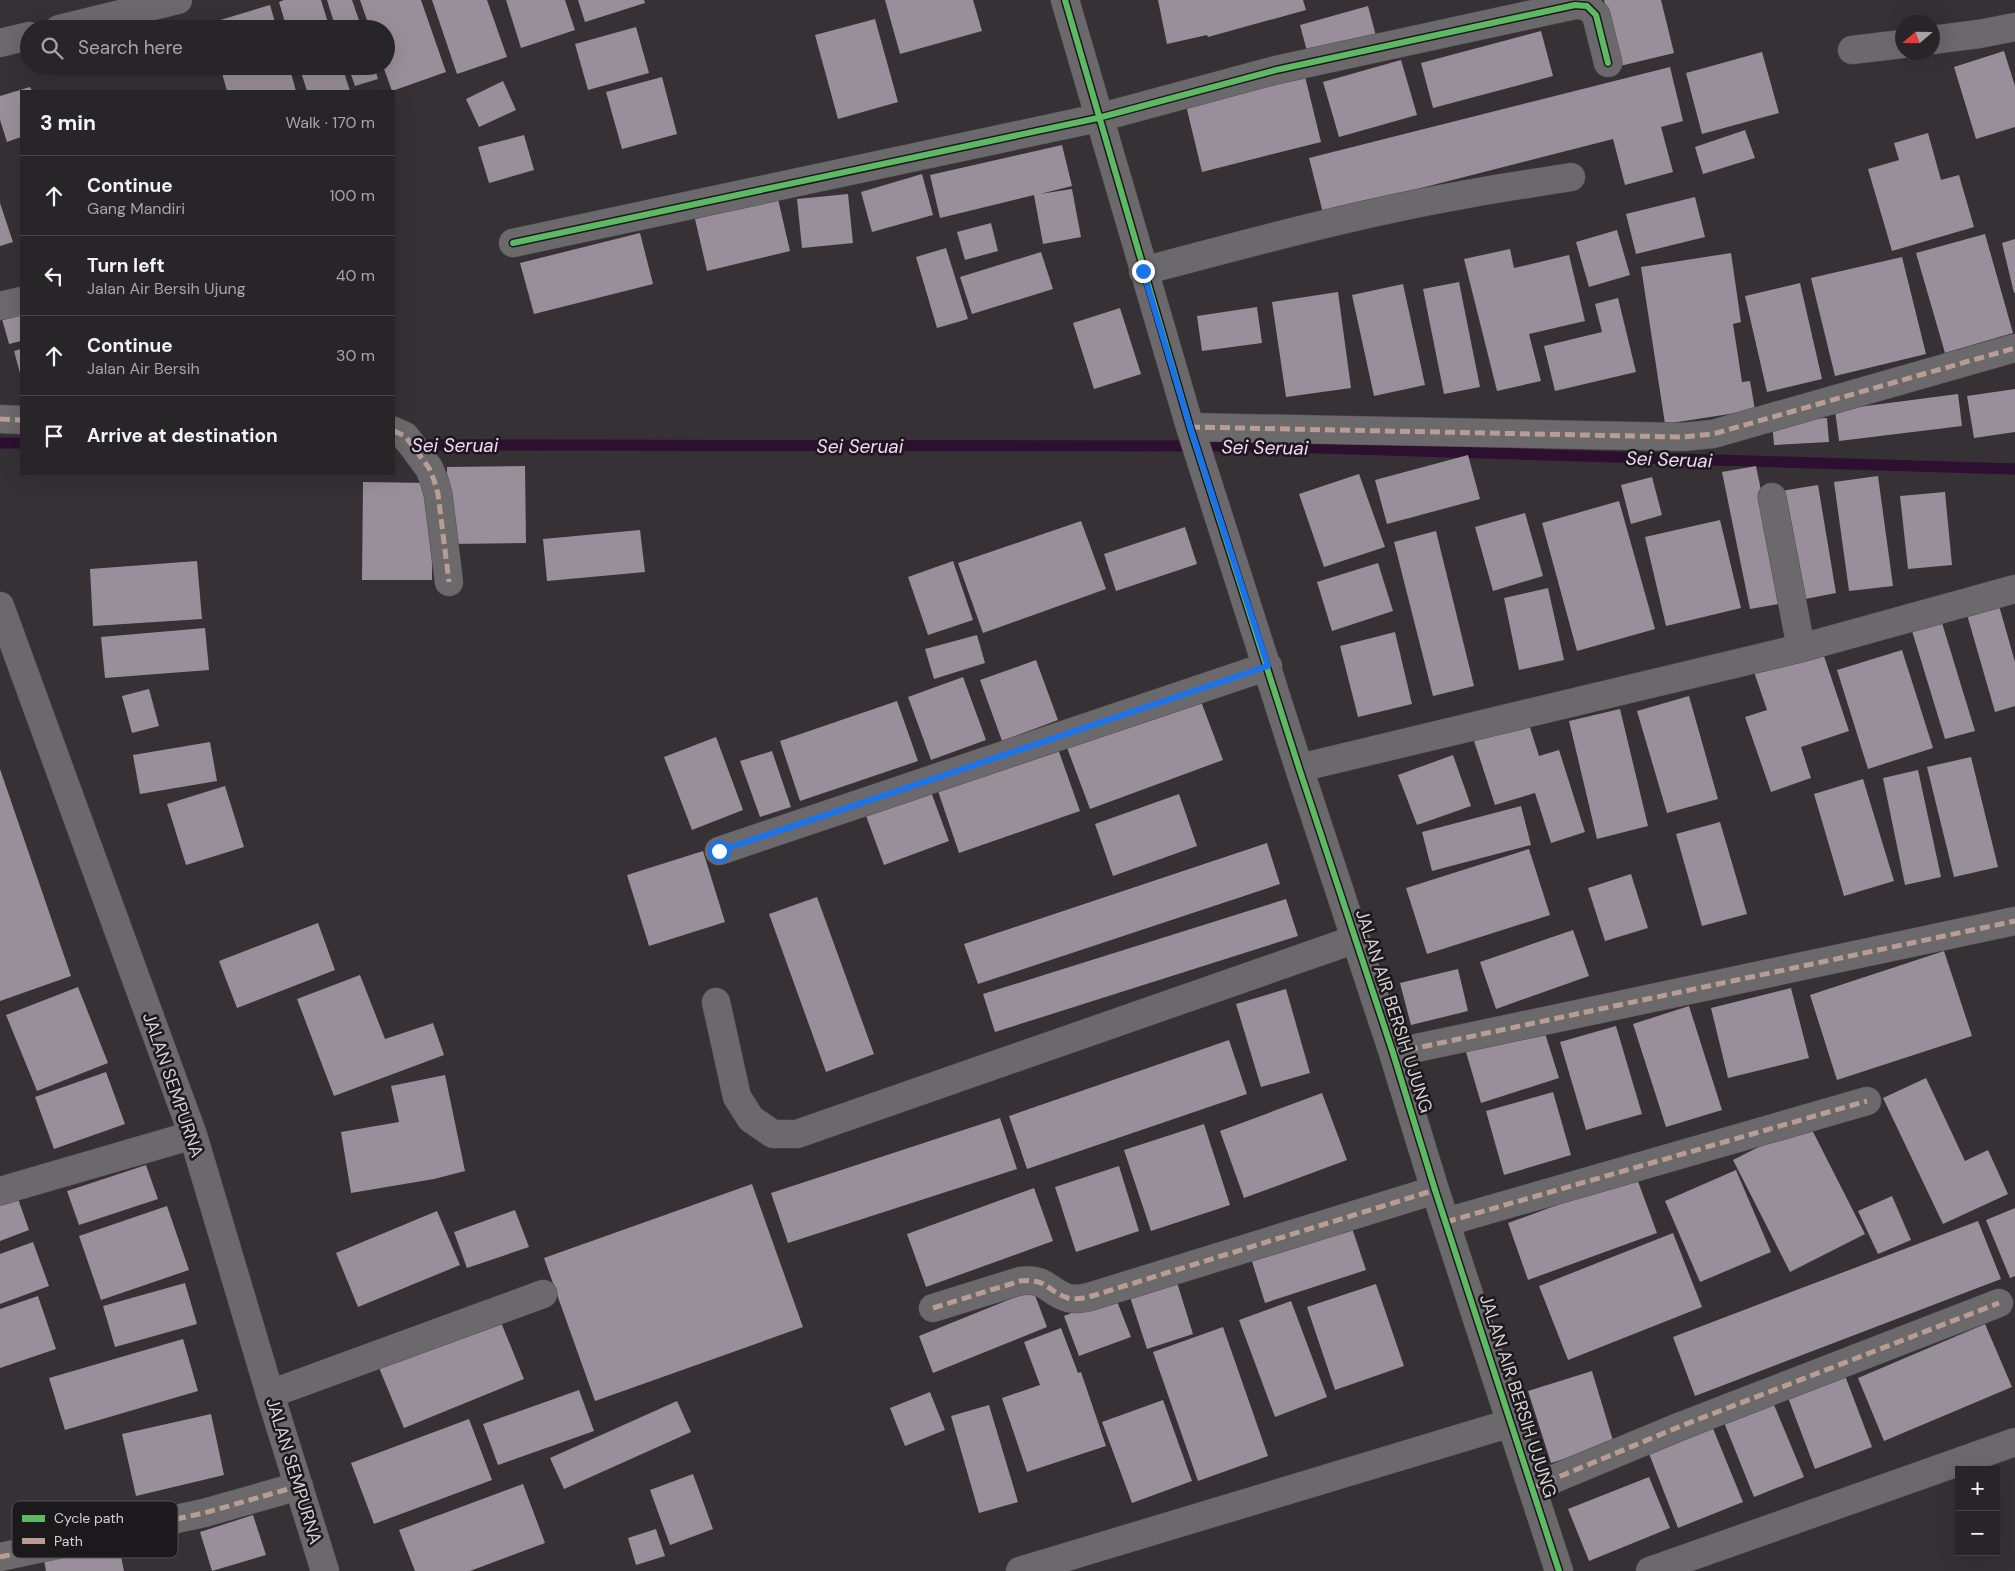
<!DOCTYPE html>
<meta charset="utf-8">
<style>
body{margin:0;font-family:"DM Sans",sans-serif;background:#343134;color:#f1f3f6}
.controls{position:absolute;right:15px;bottom:15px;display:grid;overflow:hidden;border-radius:0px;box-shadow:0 5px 20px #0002}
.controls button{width:45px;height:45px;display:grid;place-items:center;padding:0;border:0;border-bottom:1px solid #444245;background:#282528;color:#f1f3f6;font:25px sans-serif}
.compass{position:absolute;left:1895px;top:15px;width:45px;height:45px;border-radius:50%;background:#282528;box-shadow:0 5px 20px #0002;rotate:250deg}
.stop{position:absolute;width:15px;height:15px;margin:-11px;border:4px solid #1a73e8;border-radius:50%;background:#fff}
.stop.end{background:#1a73e8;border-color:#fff;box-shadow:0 1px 5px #0008}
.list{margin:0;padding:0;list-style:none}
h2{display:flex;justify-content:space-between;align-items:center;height:65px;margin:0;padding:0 20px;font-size:21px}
h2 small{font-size:16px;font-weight:400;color:#a5a5a8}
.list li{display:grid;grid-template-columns:32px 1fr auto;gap:15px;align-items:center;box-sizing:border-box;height:80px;padding:0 20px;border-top:1px solid #444245}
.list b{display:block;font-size:19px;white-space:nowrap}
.list p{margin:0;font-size:16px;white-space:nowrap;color:#a5a5a8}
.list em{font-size:16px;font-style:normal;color:#a5a5a8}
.icon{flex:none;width:28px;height:28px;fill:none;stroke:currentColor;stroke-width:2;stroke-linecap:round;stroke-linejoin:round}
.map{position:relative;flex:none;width:2015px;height:1571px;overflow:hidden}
.search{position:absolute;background:#282528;box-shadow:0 5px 20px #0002;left:20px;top:20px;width:375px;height:55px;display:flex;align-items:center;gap:12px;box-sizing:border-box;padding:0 18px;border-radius:28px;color:#a5a5a8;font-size:19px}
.panel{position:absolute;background:#282528;box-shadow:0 5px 20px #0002;left:20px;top:90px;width:375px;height:385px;border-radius:0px}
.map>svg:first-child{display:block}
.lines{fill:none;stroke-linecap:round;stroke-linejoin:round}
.stream{stroke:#2d0f30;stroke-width:11}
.building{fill:#998f9a}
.minor-casing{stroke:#514e51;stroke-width:29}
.minor{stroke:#6c696c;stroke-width:28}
.quiet{stroke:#b99d93;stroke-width:5;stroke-dasharray:10 5;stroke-linecap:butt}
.cycleway-casing{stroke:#1c191c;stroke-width:9}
.cycleway{stroke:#5cba63;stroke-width:6}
.route{stroke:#1a73e8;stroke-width:6}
.labels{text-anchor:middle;stroke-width:5;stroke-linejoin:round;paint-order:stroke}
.street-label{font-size:18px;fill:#d5d1d5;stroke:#1c191c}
.water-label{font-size:19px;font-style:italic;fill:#f7d4fa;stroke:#1c191c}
.key{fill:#1c191c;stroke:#545054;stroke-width:1}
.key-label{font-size:14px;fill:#d5d1d5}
</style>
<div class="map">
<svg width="2015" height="1571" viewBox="0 0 2015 1571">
<rect width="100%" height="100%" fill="#353135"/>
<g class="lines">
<!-- stream -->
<path class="stream" d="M0 443H21
M415 445 1250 446 2015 469"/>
</g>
<!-- building -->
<path class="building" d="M284 0H321L330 29H287L279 2Z
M327 0H352L362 29H336Z
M360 0H421L446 72 392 91 383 66H386V29H370Z
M432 0H487L507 57 457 74Z
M506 0H565L575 30 521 48Z
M578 0H644L645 3 585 22Z
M885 0H973L982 31 900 54Z
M1158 0H1303L1306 10 1208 37 1207 35 1167 44Z
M1604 0H1661L1674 53 1620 66Z
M270 5 277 29H208L207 24Z
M1368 6 1376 36 1308 55 1300 25Z
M875 19 898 102 838 119 815 35Z
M636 27 649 73 588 90 575 44Z
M1541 31 1553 76 1433 108 1421 63Z
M2004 51 2015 86V127L1976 139 1954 67Z
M1762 52 1779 113 1702 134 1686 73Z
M1401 60 1417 115 1339 137 1323 82Z
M220 66H289L296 91H227Z
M299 66H342L350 91H307Z
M348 66H374L378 79 355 86Z
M1670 67 1683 121 1661 127 1673 172 1625 185 1613 139 1323 213 1309 158Z
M1303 68 1321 142 1202 172 1184 97Z
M662 77 677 134 622 149 606 92Z
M503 81 516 110 479 127 466 99Z
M30 87 32 91H21V137L7 142 0 120V96Z
M1745 130 1755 158 1703 174 1695 147Z
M1928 133 1941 180 1959 175 1974 227 1892 251 1868 169 1899 160 1894 143Z
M524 135 534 170 489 183 478 147Z
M1062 145 1072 186 1040 194 1072 189 1081 237 1043 244 1034 195 940 218 930 175Z
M922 174 933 215 872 232 861 192Z
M848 194 853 243 802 248 797 199Z
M1695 197 1705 237 1636 254 1626 214Z
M778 199 790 251 707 271 695 219Z
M0 203 13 242 0 246Z
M991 223 998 251 965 260 957 232Z
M1617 230 1630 275 1589 287 1576 242Z
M640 233 653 284 534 314 520 263Z
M1985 234 2013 333 1945 353 1916 253Z
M2015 239V292L2014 293 2002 243Z
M946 248 968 319 937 328 916 257Z
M1510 249 1514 268 1569 255 1585 321 1529 334 1541 381 1497 391 1464 259Z
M1041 252 1053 289 972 314 960 277Z
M1731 253 1741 322 1733 324 1742 382 1750 381 1755 410 1665 424 1641 267Z
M1902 257 1926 354 1835 376 1811 278Z
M1459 282 1480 387 1444 394 1423 289Z
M1800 283 1822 379 1767 392 1745 296Z
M1403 284 1425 385 1374 396 1352 295Z
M1338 292 1351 388 1286 397 1272 302Z
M1618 298 1636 372 1555 391 1544 346 1602 332 1595 304Z
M1257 307 1262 343 1202 351 1197 316Z
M1120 308 1141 374 1094 389 1073 323Z
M21 313V341L9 344 2 319Z
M21 349V377L14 351Z
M2015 389V432L1974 438 1967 396Z
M1958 394 1962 426 1839 441 1835 410Z
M1827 418 1829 442 1774 445 1772 421Z
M1468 455 1480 499 1387 524 1375 480Z
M525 466 526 543 447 544V467Z
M1756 466 1784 603 1750 609 1722 472Z
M1359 474 1385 547 1324 567 1299 494Z
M1878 476 1893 586 1849 591 1834 482Z
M1652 477 1662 515 1631 524 1621 485Z
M363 482 432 483V580H362Z
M1818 485 1836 593 1800 600 1781 491Z
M1945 492 1952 565 1908 569 1900 496Z
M1619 501 1655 629 1577 651 1542 523Z
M1525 513 1543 576 1493 591 1475 527Z
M1720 520 1741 608 1666 626 1645 537Z
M1081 521 1106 589 983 633 958 563Z
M1185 527 1197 564 1116 591 1104 554Z
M640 530 645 572 547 581 543 539Z
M1436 531 1474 686 1433 696 1394 542Z
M197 561 202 619 93 626 90 569Z
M953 561 973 620 928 635 908 577Z
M1378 563 1393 611 1332 631 1317 582Z
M1548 588 1564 660 1519 670 1504 598Z
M1998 602 2015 662V706L1995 712 1966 611Z
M1942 623 1975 731 1945 739 1912 631Z
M205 628 209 670 105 678 101 637Z
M1395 632 1412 704 1358 717 1340 646Z
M977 635 985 663 934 679 925 649Z
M1822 650 1849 731 1801 747 1811 778 1771 792 1745 717 1767 710 1754 672Z
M1902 650 1933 748 1868 769 1837 670Z
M1036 660 1058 720 1002 741 980 680Z
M963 677 986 740 931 760 908 697Z
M149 689 159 726 132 733 122 696Z
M1199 696 1223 760 1090 809 1066 745Z
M1689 696 1718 799 1667 813 1637 711Z
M897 701 918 761 800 801 780 741Z
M1620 709 1648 826 1597 839 1569 721Z
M1528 721 1539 756 1559 750 1585 832 1551 843 1535 793 1495 805 1473 738Z
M716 737 743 810 692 830 664 757Z
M210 742 217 781 140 794 133 755Z
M1058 749 1080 811 959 853 938 791Z
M772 751 791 807 760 817 740 761Z
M1453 755 1471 806 1417 825 1398 775Z
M1971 757 1998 867 1954 877 1927 767Z
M0 769 71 976 0 1001Z
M1918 770 1941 877 1905 885 1883 778Z
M1863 779 1894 881 1844 896 1814 794Z
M225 786 244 847 186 865 167 804Z
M930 789 949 841 884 865 865 813Z
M1179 794 1197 846 1113 876 1095 824Z
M1521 806 1531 845 1432 871 1422 832Z
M1720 822 1747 914 1702 926 1676 834Z
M1267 843 1280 884 978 984 964 944Z
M1529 849 1550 915 1427 954 1406 888Z
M703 851 725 922 649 946 627 875Z
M1631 874 1648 928 1605 941 1588 888Z
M817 897 874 1054 826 1072 769 914Z
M1286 899 1298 936 995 1032 983 994Z
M318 923 335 970 237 1008 219 961Z
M1573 930 1589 976 1496 1009 1480 962Z
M1944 951 1972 1036 1837 1080 1810 995Z
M1458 969 1468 1011 1411 1025 1400 983Z
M360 975 385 1039 433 1023 444 1055 334 1096 297 999Z
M78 987 108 1063 37 1091 6 1015Z
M1791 988 1809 1058 1728 1078 1711 1008Z
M1286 989 1310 1073 1261 1087 1236 1004Z
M1689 1006 1722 1110 1666 1127 1633 1024Z
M1616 1026 1642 1114 1586 1130 1560 1042Z
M1543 1027 1559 1078 1481 1103 1466 1052Z
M1229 1040 1247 1094 1027 1169 1009 1116Z
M106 1072 125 1124 54 1149 35 1097Z
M445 1075 465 1171 434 1179 351 1193 341 1132 399 1122 391 1086Z
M1926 1078 1965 1161 1988 1150 2008 1194 1943 1224 1883 1098Z
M1553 1092 1571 1155 1504 1175 1486 1111Z
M1322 1093 1347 1160 1244 1198 1220 1131Z
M1000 1118 1017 1169 788 1243 771 1193Z
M1808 1122 1865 1234 1790 1272 1733 1160Z
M1204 1124 1230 1205 1151 1231 1124 1150Z
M146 1165 158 1199 79 1225 67 1191Z
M1119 1166 1139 1231 1076 1252 1055 1187Z
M1736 1170 1771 1252 1700 1282 1665 1201Z
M1636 1176 1657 1233 1528 1280 1508 1223Z
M752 1184 803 1327 595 1401 544 1258Z
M1034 1188 1053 1241 926 1287 907 1234Z
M16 1193 29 1230 0 1241V1199Z
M1892 1196 1911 1240 1878 1254 1858 1211Z
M167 1206 189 1270 101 1300 79 1236Z
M2015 1208V1276L2010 1278 1986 1220Z
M515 1210 529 1247 467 1268 454 1232Z
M437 1211 460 1265 358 1307 336 1253Z
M1349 1219 1366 1270 1265 1303 1249 1252Z
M1978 1221 2001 1279 1695 1396 1673 1337Z
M1673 1233 1702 1307 1568 1360 1539 1286Z
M33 1242 49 1286 0 1304V1254Z
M1175 1276 1193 1334 1147 1349 1128 1291Z
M185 1283 197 1324 115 1347 103 1306Z
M1376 1284 1404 1366 1335 1390 1307 1307Z
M1033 1290 1047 1327 933 1373 919 1336Z
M38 1296 56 1349 0 1368V1309Z
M1115 1296 1131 1337 1079 1356 1064 1316Z
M1291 1301 1327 1397 1275 1417 1239 1320Z
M498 1315 524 1379 404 1428 377 1363Z
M1985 1324 2012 1387 1884 1441 1858 1378Z
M1223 1327 1268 1456 1198 1481 1153 1352Z
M1061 1328 1078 1373 1081 1372 1106 1446 1027 1472 1002 1398 1040 1385 1024 1342Z
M183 1339 198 1391 65 1430 49 1378Z
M1841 1365 1872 1447 1815 1469 1784 1387Z
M1592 1371 1614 1444 1551 1463 1528 1391Z
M579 1390 594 1431 498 1465 483 1424Z
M930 1392 945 1430 905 1446 890 1408Z
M1163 1400 1192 1481 1132 1503 1102 1422Z
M1772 1400 1804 1477 1754 1497 1723 1420Z
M677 1401 691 1432 564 1489 550 1458Z
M989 1405 1018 1502 979 1513 951 1416Z
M211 1414 224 1475 136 1496 122 1434Z
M469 1419 492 1480 374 1524 351 1463Z
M1712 1426 1743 1502 1678 1528 1648 1451Z
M693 1474 713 1529 670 1545 650 1490Z
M1649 1477 1670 1528 1589 1561 1568 1509Z
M523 1484 545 1543 470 1571H415L399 1530Z
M253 1515 266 1555 212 1571 200 1532Z
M656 1529 665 1556 636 1565 628 1538Z
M116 1534 124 1571H46L42 1549Z"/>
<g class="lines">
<defs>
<path id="minor" d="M1065 0 1190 427 1299 768 1393 1053 1435 1190 1559 1571
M59 29 178 0
M1932 40 1979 34 2015 27
M0 43 29 36
M1852 50 1902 44
M513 243 1098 118 1276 70 1575 5 1587 6 1596 15 1608 63
M1143 271C1249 243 1355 214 1462 195 1498 188 1535 183 1571 177
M0 306 21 301
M0 419 21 420
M1190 427 1683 437 1713 434 2015 348
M394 431 405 436 429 468 434 480 438 494 449 582
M1772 497 1801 648
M0 606 193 1135 270 1394 325 1571
M1299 768 1801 648 2015 589
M719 851 1268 666
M716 1002 737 1097 751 1119 773 1134H797L1356 939
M1393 1053 2015 921
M0 1191 193 1135
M1446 1222 1867 1101
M933 1308 1020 1281C1048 1278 1046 1291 1068 1298 1076 1300 1085 1298 1092 1296L1435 1190
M270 1394 543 1294
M1532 1488 1681 1426 1999 1303
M0 1557 204 1513 299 1486
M1020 1571 1511 1423
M1650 1571 2015 1442"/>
</defs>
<!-- minor casing -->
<use href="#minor" class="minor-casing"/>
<!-- minor -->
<use href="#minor" class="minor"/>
<!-- quiet -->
<path class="quiet" d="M0 419 21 420
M1190 427 1683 437 1713 434 2015 348
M394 431 405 436 429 468 434 480 438 494 449 582
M719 851 1268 666
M1393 1053 2015 921
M1446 1222 1867 1101
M933 1308 1020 1281C1048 1278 1046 1291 1068 1298 1076 1300 1085 1298 1092 1296L1435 1190
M1532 1488 1681 1426 1999 1303
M0 1557 204 1513 299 1486"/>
<defs>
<path id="cycleway" d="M1065 0 1190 427 1299 768 1393 1053 1435 1190 1559 1571
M513 243 1098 118 1276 70 1575 5 1587 6 1596 15 1608 63"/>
</defs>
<!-- cycleway casing -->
<use href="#cycleway" class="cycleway-casing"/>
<!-- cycleway -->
<use href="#cycleway" class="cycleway"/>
</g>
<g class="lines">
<!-- route -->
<path class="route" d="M719 851 1268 666 1190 427 1143 271"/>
</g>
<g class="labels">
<!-- street labels -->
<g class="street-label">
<text transform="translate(1394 1011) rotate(72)" y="6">JALAN AIR BERSIH UJUNG</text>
<text transform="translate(173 1085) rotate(71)" y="6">JALAN SEMPURNA</text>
<text transform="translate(1518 1396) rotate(72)" y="6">JALAN AIR BERSIH UJUNG</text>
<text transform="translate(294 1471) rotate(73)" y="6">JALAN SEMPURNA</text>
</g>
<!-- water labels -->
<g class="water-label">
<text x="455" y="452">Sei Seruai</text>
<text x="860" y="453">Sei Seruai</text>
<text transform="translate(1265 447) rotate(1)" y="7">Sei Seruai</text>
<text transform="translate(1669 459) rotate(2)" y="7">Sei Seruai</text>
</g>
</g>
<!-- legend -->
<rect x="12" y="1501" width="166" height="57" rx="8" class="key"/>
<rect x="22" y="1515" width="23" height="7" fill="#5cba63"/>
<rect x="22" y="1538" width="23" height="6" fill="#b99d93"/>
<g class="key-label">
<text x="54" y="1523">Cycle path</text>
<text x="54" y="1546">Path</text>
</g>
</svg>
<div class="controls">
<button>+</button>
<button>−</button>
</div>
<svg class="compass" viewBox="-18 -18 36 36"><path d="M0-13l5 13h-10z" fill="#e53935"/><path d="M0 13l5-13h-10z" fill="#a5a5a8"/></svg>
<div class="stop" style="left:719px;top:851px"></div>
<div class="stop end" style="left:1143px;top:271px"></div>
<div class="search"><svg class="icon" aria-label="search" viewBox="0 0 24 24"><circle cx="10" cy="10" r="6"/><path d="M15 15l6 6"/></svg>Search here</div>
<section class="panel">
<h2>3 min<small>Walk · 170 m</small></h2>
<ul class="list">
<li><svg class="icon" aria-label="ahead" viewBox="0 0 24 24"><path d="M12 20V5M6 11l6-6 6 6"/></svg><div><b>Continue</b><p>Gang Mandiri</p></div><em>100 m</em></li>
<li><svg class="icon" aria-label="left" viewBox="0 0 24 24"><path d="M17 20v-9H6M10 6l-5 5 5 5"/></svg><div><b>Turn left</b><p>Jalan Air Bersih Ujung</p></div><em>40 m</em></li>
<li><svg class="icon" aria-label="ahead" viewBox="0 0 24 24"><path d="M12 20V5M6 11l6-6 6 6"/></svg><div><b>Continue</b><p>Jalan Air Bersih</p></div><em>30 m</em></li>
<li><svg class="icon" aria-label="arrive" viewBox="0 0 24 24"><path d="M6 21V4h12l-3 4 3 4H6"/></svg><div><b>Arrive at destination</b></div></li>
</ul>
</section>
</div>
